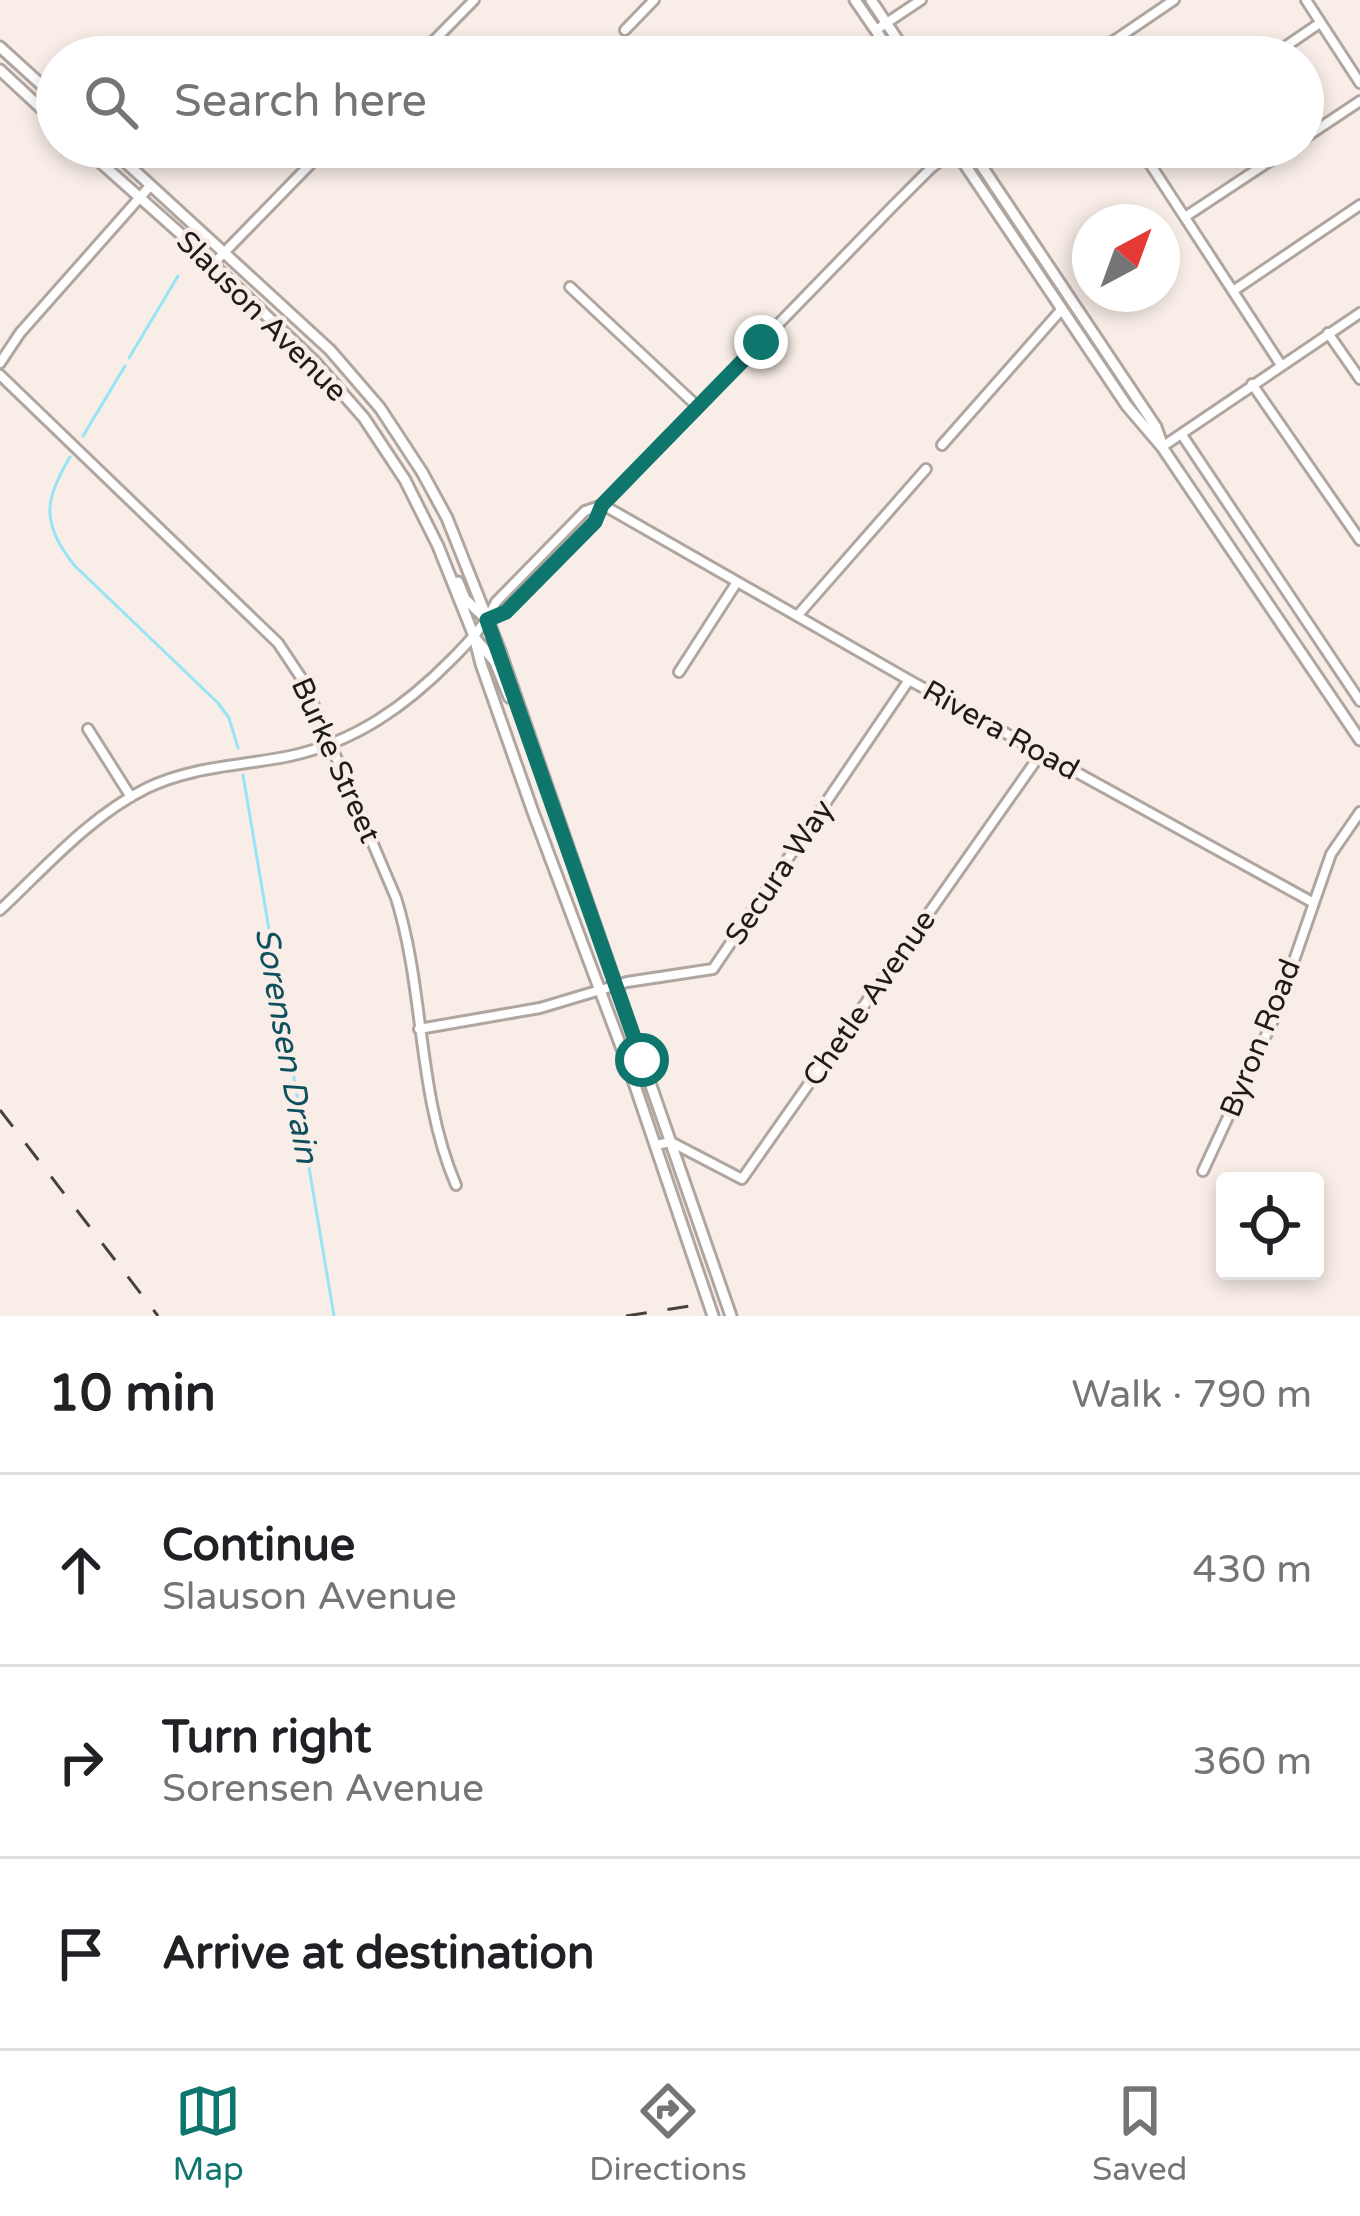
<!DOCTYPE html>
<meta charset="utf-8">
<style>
body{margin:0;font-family:"Varela Round",sans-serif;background:#f2f2f2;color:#202124}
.controls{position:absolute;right:36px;bottom:36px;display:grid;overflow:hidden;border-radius:12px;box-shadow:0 6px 18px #0003}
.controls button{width:108px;height:108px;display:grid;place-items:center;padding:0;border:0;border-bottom:3px solid #e0e0e0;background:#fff;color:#202124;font:60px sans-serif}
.compass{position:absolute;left:1072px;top:204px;width:108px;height:108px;border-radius:50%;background:#fff;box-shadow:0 6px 18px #0003;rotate:41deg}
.stop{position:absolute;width:36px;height:36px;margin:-27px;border:9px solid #0f766e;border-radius:50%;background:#fff}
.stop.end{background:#0f766e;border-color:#fff;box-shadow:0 3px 12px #0008}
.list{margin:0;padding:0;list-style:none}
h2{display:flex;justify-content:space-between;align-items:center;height:156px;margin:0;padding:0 48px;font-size:51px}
h2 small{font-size:39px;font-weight:400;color:#757577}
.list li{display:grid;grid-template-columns:78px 1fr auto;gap:36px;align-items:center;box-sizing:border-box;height:192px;padding:0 48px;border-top:3px solid #e0e0e0}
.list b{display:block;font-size:45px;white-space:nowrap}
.list p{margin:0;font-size:39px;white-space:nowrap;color:#757577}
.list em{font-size:39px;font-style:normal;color:#757577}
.icon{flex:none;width:66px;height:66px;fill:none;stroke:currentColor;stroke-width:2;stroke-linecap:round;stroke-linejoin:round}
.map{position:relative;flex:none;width:1360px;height:1316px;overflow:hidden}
.search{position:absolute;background:#fff;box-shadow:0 6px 18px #0003;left:36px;right:36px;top:36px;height:132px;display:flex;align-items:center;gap:30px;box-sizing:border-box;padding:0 42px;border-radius:66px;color:#757577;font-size:45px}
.sheet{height:732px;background:#fff}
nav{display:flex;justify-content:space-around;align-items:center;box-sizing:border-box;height:168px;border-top:3px solid #e0e0e0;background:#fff;font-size:33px;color:#757577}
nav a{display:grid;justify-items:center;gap:6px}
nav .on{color:#0f766e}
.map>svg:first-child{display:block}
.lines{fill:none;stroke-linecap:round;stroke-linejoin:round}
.stream{stroke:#98e4f7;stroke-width:3}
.minor-casing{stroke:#b0a6a0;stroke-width:14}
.major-casing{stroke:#b0a6a0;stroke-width:15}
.minor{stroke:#fff;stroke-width:8}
.major{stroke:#fff;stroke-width:9}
.rail{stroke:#45413e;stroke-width:3;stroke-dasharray:21 21;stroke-linecap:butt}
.route{stroke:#0f766e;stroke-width:15}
.labels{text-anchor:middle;stroke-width:9;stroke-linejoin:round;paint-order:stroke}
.street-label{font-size:30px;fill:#1e1b19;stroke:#f8ede7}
.water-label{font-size:33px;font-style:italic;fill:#0f505e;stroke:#f8ede7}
</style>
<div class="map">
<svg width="1360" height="1316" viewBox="0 0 1360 1316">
<rect width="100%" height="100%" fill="#f8ede7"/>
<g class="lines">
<!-- stream -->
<path class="stream" d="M129 358 178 276
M83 436 125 366
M70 457C44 501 41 523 74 565L218 703 229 718 238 748
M243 775 334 1316"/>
<defs>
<path id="minor" d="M1306 0 1360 83
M625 30 654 0
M876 30 921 0
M418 57 474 0
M1090 57 1174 0
M1270 57 1320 23
M1303 139 1360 101
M1139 147 1281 365
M1185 217 1291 147
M213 264 327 147
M570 287 698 407
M1233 291 1360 205
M1328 333 1360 379
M0 363 20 333 150 186
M0 375 278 643 304 682 396 898C425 991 417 1095 456 1185
M1252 384 1360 540
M1182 435 1360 701
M942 445 1062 309
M1162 447 1360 313
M603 505 909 680 1312 902
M797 616 926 469
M487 620 506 612 595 522 603 505 893 206 931 168 957 148
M679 672 737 582
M88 729 131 797
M0 910C46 867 90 816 147 788 192 766 242 766 290 756 355 742 406 706 452 659 470 641 485 625 496 602L585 511 603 505
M419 1029 540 1008 627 982 713 969 909 680
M655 1145 671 1142 742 1179 1042 752
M1203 1171 1274 1018 1331 854 1360 812"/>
<path id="major" d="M855 0 894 57
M871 0 909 57
M0 47 57 99
M0 70 57 123
M83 147 183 236 315 362 364 418 405 480 438 546 474 636 481 664 533 812 628 1065 713 1316
M109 147 330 350 380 408 422 472 447 518 500 651 731 1316
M953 147 1127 406 1162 447 1360 740
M969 147 1156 427 1161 441
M458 582 465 599 483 616
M476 639 495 662 509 697"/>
</defs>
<!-- minor casing -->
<use href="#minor" class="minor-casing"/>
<!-- major casing -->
<use href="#major" class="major-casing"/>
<!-- minor -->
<use href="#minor" class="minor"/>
<!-- major -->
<use href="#major" class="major"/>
<!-- rail -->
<path class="rail" d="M0 1110 158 1316
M626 1316 702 1304"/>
</g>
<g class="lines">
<!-- route -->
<path class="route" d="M642 1060 487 620 506 612 595 522 602 505 761 342"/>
</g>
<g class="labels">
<!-- street labels -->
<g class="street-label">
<text transform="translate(262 316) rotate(45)" y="10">Slauson Avenue</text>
<text transform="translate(1001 730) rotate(29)" y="10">Rivera Road</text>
<text transform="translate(336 760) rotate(66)" y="10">Burke Street</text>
<text transform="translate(779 872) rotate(-56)" y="10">Secura Way</text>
<text transform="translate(869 998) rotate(-55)" y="10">Chetle Avenue</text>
<text transform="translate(1260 1038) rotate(-68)" y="10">Byron Road</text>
</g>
<!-- water labels -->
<g class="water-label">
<text transform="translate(288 1045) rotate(80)" y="12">Sorensen Drain</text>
</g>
</g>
</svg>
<div class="controls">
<button><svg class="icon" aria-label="locate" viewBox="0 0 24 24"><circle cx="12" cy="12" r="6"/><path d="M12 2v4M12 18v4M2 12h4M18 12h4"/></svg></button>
</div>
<svg class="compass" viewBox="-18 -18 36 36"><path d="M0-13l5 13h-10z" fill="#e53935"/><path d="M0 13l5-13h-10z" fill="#757577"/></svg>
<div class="stop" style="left:642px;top:1060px"></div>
<div class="stop end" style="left:761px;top:342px"></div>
<div class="search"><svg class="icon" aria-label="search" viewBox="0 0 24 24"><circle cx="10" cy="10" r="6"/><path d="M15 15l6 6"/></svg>Search here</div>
</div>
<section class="sheet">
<h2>10 min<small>Walk · 790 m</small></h2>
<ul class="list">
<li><svg class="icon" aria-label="ahead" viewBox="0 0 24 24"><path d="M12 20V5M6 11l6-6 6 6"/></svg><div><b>Continue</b><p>Slauson Avenue</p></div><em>430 m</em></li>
<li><svg class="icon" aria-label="right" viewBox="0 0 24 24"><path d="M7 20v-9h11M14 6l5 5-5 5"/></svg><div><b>Turn right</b><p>Sorensen Avenue</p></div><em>360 m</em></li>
<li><svg class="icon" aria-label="arrive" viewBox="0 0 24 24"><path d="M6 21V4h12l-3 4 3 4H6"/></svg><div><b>Arrive at destination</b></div></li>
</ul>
</section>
<nav>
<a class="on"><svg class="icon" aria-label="map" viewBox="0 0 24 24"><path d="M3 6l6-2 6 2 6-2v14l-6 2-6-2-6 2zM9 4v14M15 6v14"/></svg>Map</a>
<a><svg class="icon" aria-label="directions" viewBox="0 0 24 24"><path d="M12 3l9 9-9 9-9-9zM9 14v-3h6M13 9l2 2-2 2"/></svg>Directions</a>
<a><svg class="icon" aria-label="saved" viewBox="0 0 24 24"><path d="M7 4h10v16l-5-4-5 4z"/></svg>Saved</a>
</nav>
